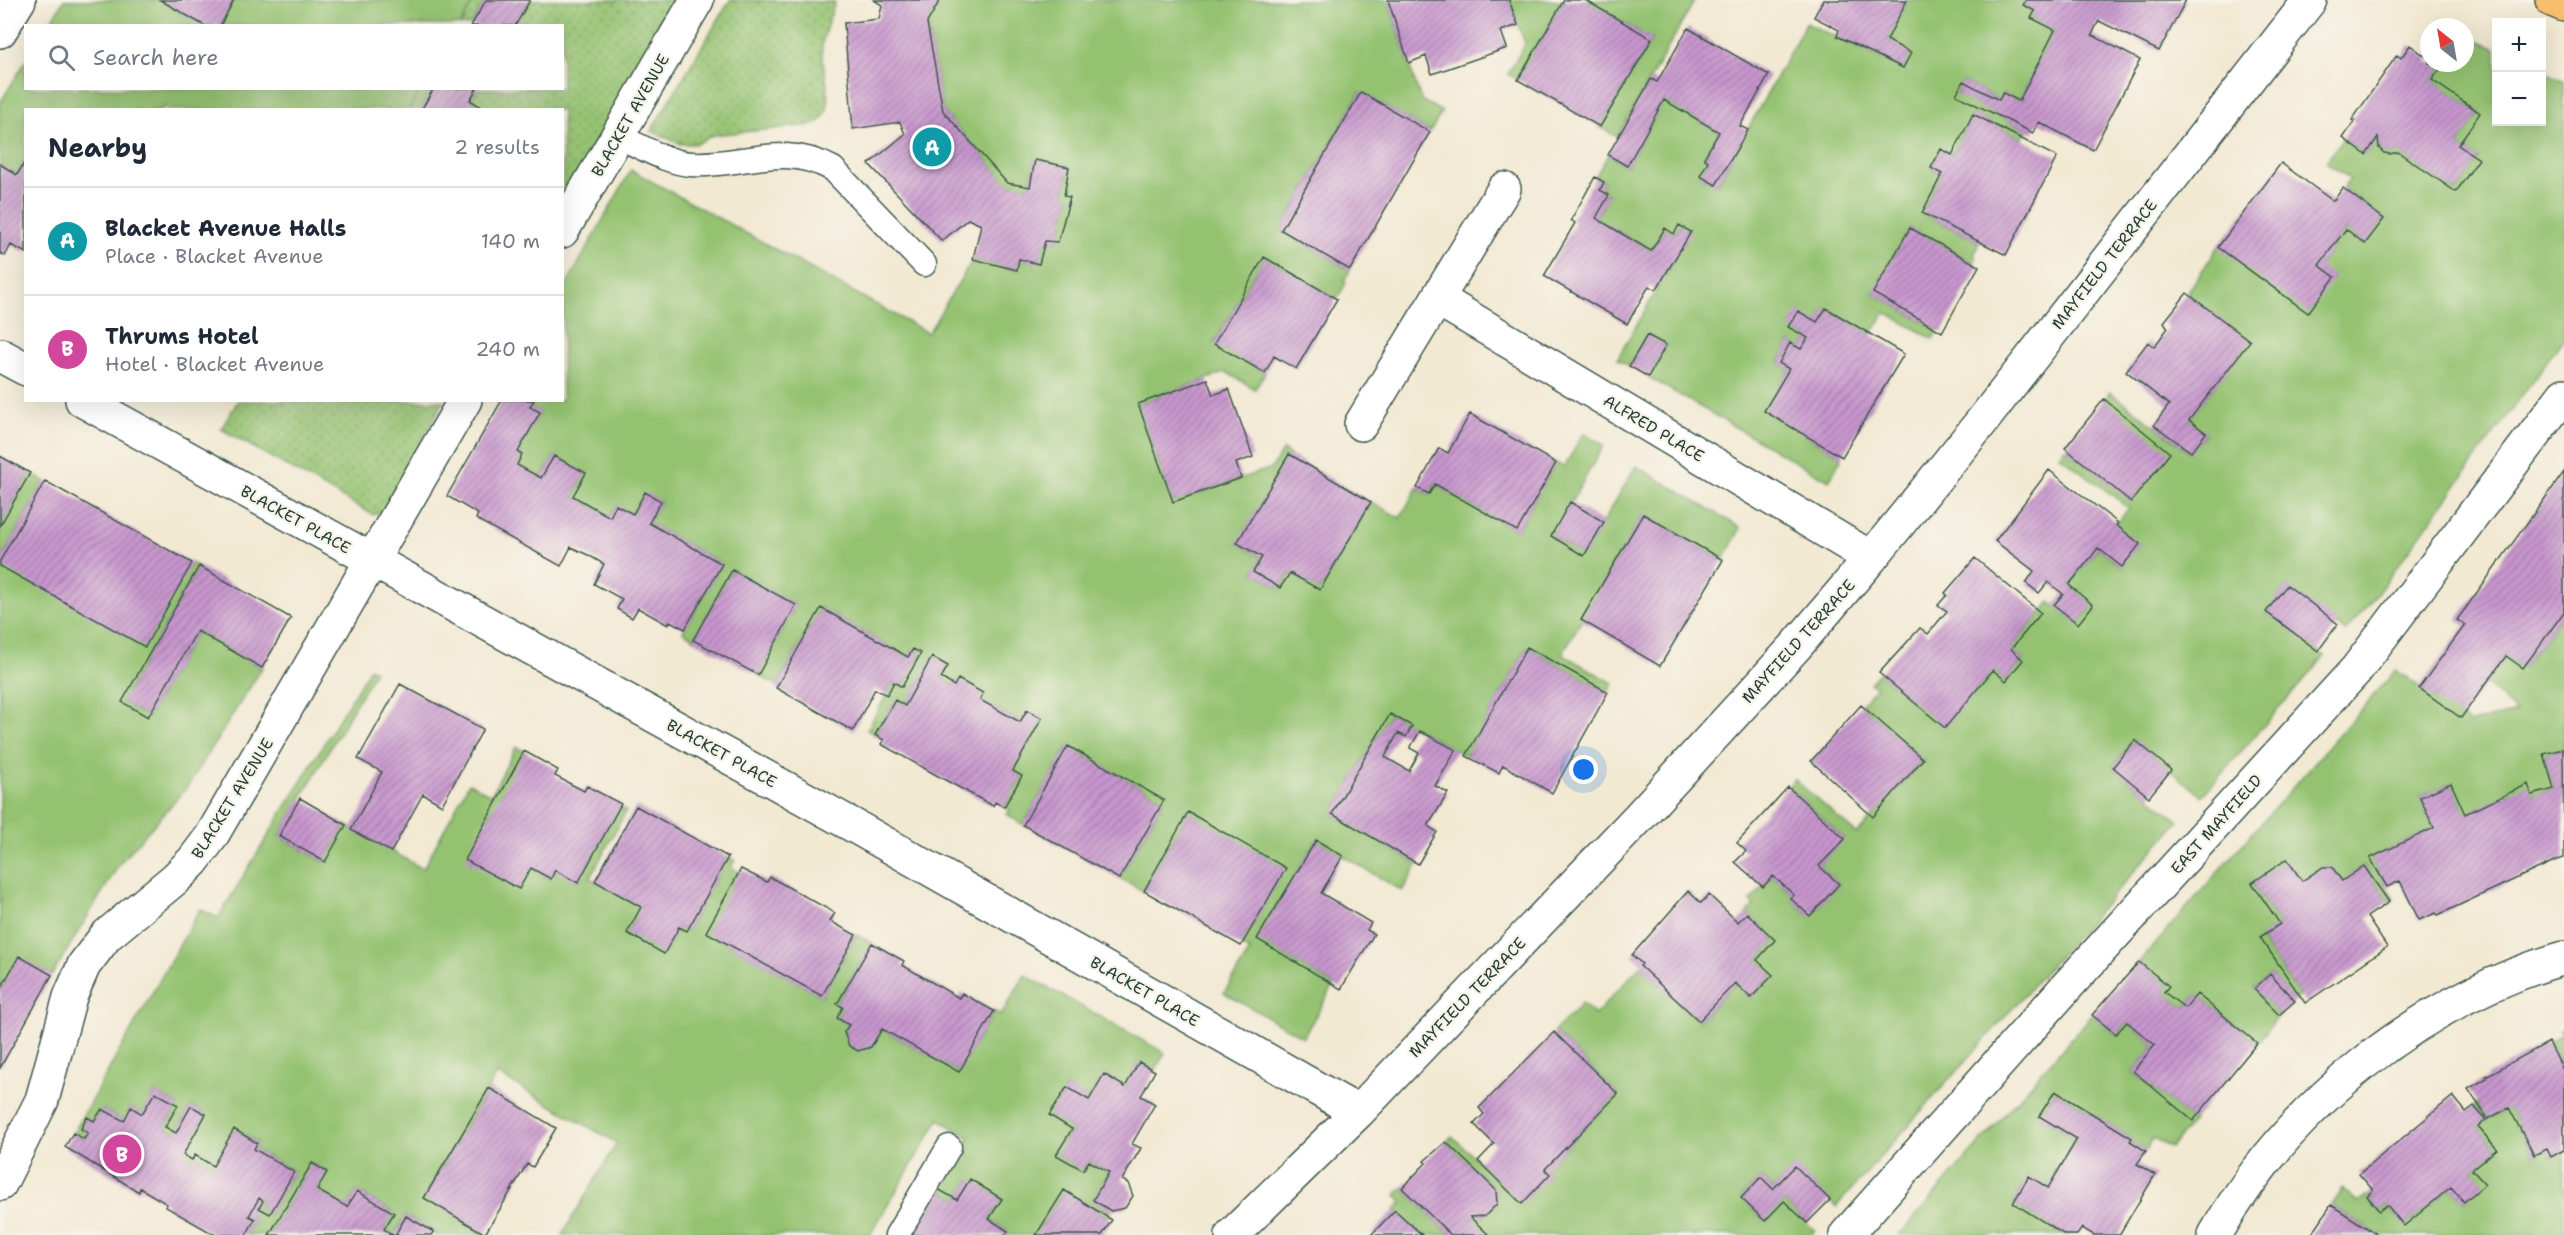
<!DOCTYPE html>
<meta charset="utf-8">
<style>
body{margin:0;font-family:"Shantell Sans",sans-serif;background:#f2f2f3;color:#1f2937}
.controls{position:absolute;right:18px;top:18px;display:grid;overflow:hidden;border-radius:0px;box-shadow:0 6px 24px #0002}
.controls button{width:54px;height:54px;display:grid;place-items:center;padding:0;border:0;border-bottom:2px solid #e0e1e3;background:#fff;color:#1f2937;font:30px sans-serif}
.compass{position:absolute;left:2420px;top:18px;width:54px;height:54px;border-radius:50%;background:#fff;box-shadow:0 6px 24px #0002;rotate:329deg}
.you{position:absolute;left:1584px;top:770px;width:21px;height:21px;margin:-15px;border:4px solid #fff;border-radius:50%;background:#1a73e8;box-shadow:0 0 0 9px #1a73e833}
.badge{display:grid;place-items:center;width:39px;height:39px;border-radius:50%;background:#1a73e8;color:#fff;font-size:20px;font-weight:700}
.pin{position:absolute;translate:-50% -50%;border:3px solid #fff;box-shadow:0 2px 6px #0006}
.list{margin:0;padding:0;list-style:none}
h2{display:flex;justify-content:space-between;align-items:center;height:78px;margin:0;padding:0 24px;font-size:26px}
h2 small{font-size:20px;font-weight:400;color:#747a83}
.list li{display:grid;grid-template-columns:39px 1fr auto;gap:18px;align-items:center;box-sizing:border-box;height:108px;padding:0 24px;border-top:2px solid #e0e1e3}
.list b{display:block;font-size:22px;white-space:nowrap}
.list p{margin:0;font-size:20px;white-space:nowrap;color:#747a83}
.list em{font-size:20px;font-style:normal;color:#747a83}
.icon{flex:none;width:33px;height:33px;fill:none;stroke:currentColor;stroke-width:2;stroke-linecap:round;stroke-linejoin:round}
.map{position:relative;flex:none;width:2564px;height:1235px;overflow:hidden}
.search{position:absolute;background:#fff;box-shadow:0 6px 24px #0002;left:24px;top:24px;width:540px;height:66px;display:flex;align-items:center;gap:15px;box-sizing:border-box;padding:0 21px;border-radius:0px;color:#747a83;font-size:22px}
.panel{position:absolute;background:#fff;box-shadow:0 6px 24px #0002;left:24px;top:108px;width:540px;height:294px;border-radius:0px}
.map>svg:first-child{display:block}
.grass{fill:url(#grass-dots);stroke:#5a8052;stroke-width:1.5}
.garden{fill:#94c271;stroke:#5a8052;stroke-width:1.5}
.building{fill:url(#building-hatch)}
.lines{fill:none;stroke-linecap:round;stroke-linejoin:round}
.lane-casing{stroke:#3f574c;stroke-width:27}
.street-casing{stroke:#3f574c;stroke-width:36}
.primary-casing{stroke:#3f574c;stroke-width:36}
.lane{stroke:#fff;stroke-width:24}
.street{stroke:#fff;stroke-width:33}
.primary{stroke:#f9be6d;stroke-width:33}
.labels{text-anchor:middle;stroke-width:4.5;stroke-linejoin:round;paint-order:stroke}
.street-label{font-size:16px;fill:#1f3d34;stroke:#f7f3e8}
</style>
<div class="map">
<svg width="2564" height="1235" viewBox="0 0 2564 1235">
<defs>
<pattern id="grass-dots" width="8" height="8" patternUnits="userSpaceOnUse" patternTransform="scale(1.5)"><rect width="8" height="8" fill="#94c271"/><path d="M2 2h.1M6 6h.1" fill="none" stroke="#789f5e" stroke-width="1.8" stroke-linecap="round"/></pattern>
<pattern id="building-hatch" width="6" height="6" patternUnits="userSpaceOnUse" patternTransform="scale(1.5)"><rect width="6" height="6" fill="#c796cd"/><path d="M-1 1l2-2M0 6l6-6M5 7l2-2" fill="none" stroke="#a17ca7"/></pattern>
</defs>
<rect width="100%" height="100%" fill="#f7f3e8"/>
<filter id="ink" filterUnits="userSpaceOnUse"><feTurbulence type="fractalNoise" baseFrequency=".0167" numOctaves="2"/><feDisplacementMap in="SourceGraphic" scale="12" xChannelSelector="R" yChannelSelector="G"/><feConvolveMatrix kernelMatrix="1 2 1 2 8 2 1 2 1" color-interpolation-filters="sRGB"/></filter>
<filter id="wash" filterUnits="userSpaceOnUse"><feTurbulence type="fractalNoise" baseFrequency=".008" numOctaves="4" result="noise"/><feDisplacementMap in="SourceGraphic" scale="24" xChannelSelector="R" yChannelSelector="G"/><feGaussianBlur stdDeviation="1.35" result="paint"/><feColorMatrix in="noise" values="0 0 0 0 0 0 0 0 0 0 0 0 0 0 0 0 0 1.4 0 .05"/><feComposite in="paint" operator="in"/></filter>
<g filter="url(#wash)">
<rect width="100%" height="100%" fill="#f2e9d3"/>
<!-- grass -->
<path class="grass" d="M474 0H486L471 25 460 26Z
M530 0H681L563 200 562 110 486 109 470 100 477 89 562 88V26L515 25Z
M730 0 835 2C831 16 823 32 822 47 821 72 841 114 813 125L713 135 696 144H680L651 131Z
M421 89H434L421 109 409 110Z
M238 401H444L382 511 373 515 221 429Z"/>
<!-- garden -->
<path class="garden" d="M64 0H160L205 26H48Z
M234 0H474L460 25 220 26Z
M940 0H1388L1421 100 1442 112 1430 132 1360 92 1281 230 1350 270 1344 281 1346 283 1337 299 1264 257 1214 343 1265 373 1255 389 1226 372 1138 404 1173 502 1272 468 1283 450 1289 454 1238 543 1262 557 1253 572 1280 588 1290 573 1320 590 1371 502 1400 518 1417 488 1429 494 1435 484 1517 531 1556 463 1564 467 1584 433 1604 445 1551 537 1584 555 1636 466 1741 528 1723 560 1643 514 1562 654 1613 683 1608 692 1527 647 1466 756 1390 714 1332 814 1418 864 1402 891 1316 840 1258 939 1334 985 1303 1037 1224 993 1250 951 1241 946 1285 868 1188 813 1143 891 1120 878 1164 800 1068 746 1023 825 1007 814 1010 810 1004 807 1022 776 1013 771 1042 718 1027 710 1020 722 980 700 958 679 954 686 941 678 948 666 933 657 905 706 895 701 875 735 867 730 894 682 902 687 921 653 913 649 908 657 821 608 777 685 758 675 796 605 732 570 694 638 683 632 722 564 649 523 661 501 645 493 633 514 616 506 610 517 573 496 586 473 554 456 541 478 517 465 522 454 518 452 540 412 530 407 534 401 562 400 563 291 631 170 928 333 973 259 1017 270 1019 259 1039 263 1045 241 1058 242 1070 197 1064 196 1069 167 1035 160 1030 187 1007 183 943 111 927 23Z
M1509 0H1564L1518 80 1508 74 1525 44Z
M1585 0H1695L1617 137 1600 127 1652 39Z
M1907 0H2026L2023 5 2035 11 2031 18 2055 30 2019 101 2003 93 1999 100 1963 81 1956 94 2027 130 2022 139 1973 114 1952 155 1941 149 1931 168 1942 174 1922 213 1979 242 1974 255 1976 257 1974 263 1910 228 1873 293 1938 330 1933 339 1885 312 1871 335 1826 308 1817 322 1789 327 1808 338 1801 349 1790 343 1779 363 1789 369 1765 411 1842 457 1829 481 1648 377 1666 345 1647 335 1629 366 1617 359 1690 232 1679 225 1674 234 1665 228 1651 251 1596 218 1609 195 1600 190 1604 182 1595 177 1608 155 1627 166 1664 100 1719 132 1704 158 1708 161 1700 176 1717 185 1806 23 1902 68 1911 53 1887 40Z
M2465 35 2496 49V122H2542V70L2564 81V338L2377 594 2346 631 2286 586 2267 612 2325 656 2202 796 2134 740 2113 767 2179 821 1836 1207 1795 1167 1773 1189 1761 1177 1741 1197 1765 1221 1784 1201 1815 1231 1811 1235H1488L1470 1217 1485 1216 1496 1204V1190L1446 1142 1452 1136 1522 1203 1550 1174 1545 1169 1618 1094 1554 1032 1582 1003 1595 1015 1640 966 1699 1021 1735 983 1751 998 1773 975 1757 960 1775 940 1747 913 1754 906 1750 901 1773 876 1794 895 1791 899 1810 916 1839 884 1819 866 1844 838 1788 787 1794 779 1857 834 1923 760 1861 705 1876 688 1870 683 1879 673 1945 727 1993 670 2006 681 2023 660 2011 649 2050 602 2078 623 2093 605 2069 585 2098 548 2122 567 2116 525 2129 508 2059 455 2065 448 2131 501 2104 399 2110 392 2190 452 2206 434 2189 420 2249 341 2187 293 2218 247 2319 265 2346 229 2365 244 2384 219 2343 188 2350 179 2326 162 2343 138 2366 155 2378 137 2379 148C2384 154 2390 156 2398 152L2456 192 2479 159 2458 145 2480 113 2432 80 2445 63H2465Z
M25 62 26 88 421 89 409 109 170 110 164 106 162 110H26L25 161 17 175 0 164V103Z
M30 473 45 481 0 561V526Z
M192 563 198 567 122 702 148 717 197 631 262 668 188 786 120 863 52 975 19 957 0 990V566Z
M2564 612V753L2562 749 2544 754 2554 789 2532 795 2528 785 2465 814 2451 783 2420 797 2434 828 2371 858 2394 899 2389 902 2364 866 2342 881 2332 867H2323L2302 881 2252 883 2280 924 2260 938 2300 996 2295 1001 2270 974 2254 988 2279 1015 2257 1043 2197 994 2185 1008 2164 992 2168 986 2139 962 2396 670 2470 723 2516 712 2486 683 2506 656 2524 668Z
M370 668 375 671 279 836 324 862 346 825 423 869 469 783 491 795 516 747 524 751 519 889 531 868 550 879 555 870 578 882 619 807 626 811 590 878 642 907 627 933 664 954 679 927 687 931 728 857 735 860 731 867 740 873 707 932 822 996 856 935 872 943 837 1003 843 1007 837 1018 849 1025 844 1032 857 1050 871 1047 882 1029 959 1072 994 1011 1001 1015 1025 975 1165 1053 1155 1071 1139 1062 1125 1087 1104 1075 1089 1100 1066 1087 1050 1115 1072 1129 1057 1155 1083 1170 1089 1161 1109 1172 1093 1200 1111 1211 1108 1217 1064 1191 1036 1235H1005L1007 1230 989 1219 1002 1199 970 1180 957 1200 938 1189 969 1137 939 1119 870 1235H562L617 1143 497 1074 424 1197 485 1235H434V1232L406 1216 393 1235 384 1229 393 1212 357 1191 347 1207 317 1190 327 1172 312 1163 269 1235H246L255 1219 249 1216 259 1198 263 1201 259 1208 270 1214 294 1171 254 1149 257 1142 235 1129 213 1166 195 1155 192 1160 183 1155 206 1114 191 1106 176 1133 165 1127 178 1105 155 1092 142 1114 131 1108 124 1121 102 1109 94 1121 87 1118 81 1128 88 1133 84 1139 73 1133 200 909 218 918Z
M2092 1015 2116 1034 2127 1022 2155 1045 2133 1072 2193 1121 2171 1148 2153 1138 2146 1151 2130 1141 2132 1138 2055 1091 2039 1116 2077 1139 2048 1188 2029 1177 2013 1203 2065 1235H1899Z
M2564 1030V1072L2549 1042 2562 1036 2560 1031Z
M2477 1103 2488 1119 2509 1108 2534 1155 2547 1149 2551 1157 2564 1150V1235H2378L2331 1205 2342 1189 2358 1202 2367 1196 2379 1211 2387 1205 2405 1226 2451 1187 2464 1202 2484 1184 2472 1170 2497 1149 2478 1127 2486 1120 2474 1106Z
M1402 1188 1451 1235H1422L1395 1210 1402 1202 1396 1195Z"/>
<g id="blocks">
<!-- building -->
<path class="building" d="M160 0H234L220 26H205Z
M486 0H530L515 26H471Z
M874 0H940L927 23 943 111 1007 183 1030 187 1035 160 1069 167 1064 196 1070 197 1058 242 1045 241 1039 264 1019 259 1017 270 973 259 981 225 968 219 942 241 869 164 905 134 900 122 853 129 844 23 879 19 882 5Z
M1388 0H1509L1518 25 1501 31 1507 48 1432 74 1426 56 1409 63Z
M1564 0H1585L1652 39 1600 127 1518 80Z
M1823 0H1907L1887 40 1911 53 1903 68 1837 36 1839 30 1814 17Z
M2026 0H2186L2159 51 2099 21 2096 26 2092 35 2140 60 2093 150 2039 122 2033 133 1956 95 1963 81 1999 100 2003 93 2019 101 2055 30 2031 18 2035 11 2023 5Z
M1688 28 1769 75 1740 126 1748 130 1716 185 1700 176 1708 161 1704 158 1719 132 1664 100 1627 166 1608 155 1651 79 1657 82Z
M2410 45 2429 59V63H2435L2441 68 2432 80 2480 113 2458 145 2479 159 2456 192 2398 152 2390 154 2384 153 2379 148 2378 137 2366 155 2343 138 2355 121 2352 120 2397 55 2401 58Z
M434 88H477L470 100 486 110H421Z
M1361 92 1430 132 1350 270 1281 230Z
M1973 114 2057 157 2006 255 1922 213 1942 174 1931 168 1941 149 1952 155Z
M26 160V253L11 245 5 256 0 253V164L17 175Z
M2281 163 2333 201 2343 188 2384 219 2365 244 2346 229 2319 265 2335 277 2308 313 2218 247Z
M1595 177 1604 182 1600 190 1609 195 1596 218 1624 235 1651 251 1665 228 1674 234 1679 225 1691 232 1656 290 1649 286 1627 324 1544 276 1575 223 1571 220Z
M1910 228 1979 266 1942 332 1873 293Z
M1264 257 1337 299 1296 369 1274 356 1265 373 1214 344Z
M2187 293 2250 341 2189 420 2206 433 2191 452 2154 425 2169 405 2126 371 2148 342 2154 347 2168 328 2164 322Z
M1826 308 1904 354 1842 457 1764 411 1789 369 1779 363 1790 343 1801 349 1808 338 1788 327 1798 311 1817 322Z
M1647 335 1666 345 1648 377 1629 366Z
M1207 379 1213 395 1229 389 1253 457 1236 463 1241 478 1173 502 1138 404Z
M2104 399 2170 453 2131 502 2065 448Z
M502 400H534L530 407 540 412 518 452 522 454 517 465 541 478 554 456 586 473 573 496 610 517 616 505 633 514 645 492 661 501 649 523 722 564 685 629 670 621 668 625 638 608 632 618 617 609 622 599 594 584 604 564 588 555 571 547 561 566 476 519 478 514 447 496Z
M1470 414 1556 463 1517 531 1435 484 1429 494 1417 488 1439 448 1448 453Z
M1289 454 1371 502 1320 590 1290 573 1280 588 1270 582 1253 572 1262 557 1237 543Z
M0 456 30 473 0 526Z
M2049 470 2118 523 2116 525 2140 544 2122 567 2098 548 2069 585 2093 605 2078 624 2054 605 2063 594 2048 582 2039 593 2026 583 2034 571 1995 541Z
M2564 472V612L2523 668 2506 656 2461 718 2419 688 2465 625 2457 620Z
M45 481 192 563 145 647 0 566V561Z
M1570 502 1604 522 1584 556 1551 536Z
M1643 514 1723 560 1660 666 1581 620Z
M1975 558 2041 613 2011 649 2023 660 2006 681 1993 670 1945 728 1879 673 1920 628 1928 634 1947 611 1938 605 1947 595 1945 593Z
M199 566 291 618 262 668 197 631 148 717 122 702Z
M732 570 796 605 758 675 693 640Z
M2287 585 2338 624 2318 651 2266 612Z
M821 608 908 657 913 649 921 653 902 687 894 682 887 695 875 689 853 731 776 688Z
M1527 647 1608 692 1552 793 1503 765 1499 773 1466 756Z
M932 657 948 666 941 678 954 686 958 679 983 693 980 700 1020 722 1027 710 1042 718 1013 771 1022 776 1004 807 995 802 993 806 938 776 881 744 884 740 875 735 895 700 905 706Z
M400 684 483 729 442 805 423 794 391 852 351 830 382 772 358 759Z
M1861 705 1923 759 1873 817 1811 761Z
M1390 714 1412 726 1406 737 1398 733 1385 757 1409 771 1419 753 1410 748 1420 731 1456 750 1435 786 1448 793 1428 826 1437 832 1418 864 1332 814Z
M2135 740 2171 770 2149 797 2113 767Z
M1068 746 1164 800 1119 879 1023 825Z
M2563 749 2564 858 2552 862 2438 915 2436 913 2419 920 2400 881 2387 887 2370 858 2434 828 2420 797 2451 783 2465 814 2528 784 2532 795 2554 789 2544 754Z
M524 751 558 770 555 776 561 779 584 791 587 786 621 804 578 883 555 870 551 879 531 868 519 889 465 860Z
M1788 787 1845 839 1819 866 1839 884 1810 916 1790 898 1794 895 1773 876 1763 887 1735 862 1746 851 1737 843Z
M300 798 346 825 325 862 279 836Z
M636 806 728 857 687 931 679 927 664 954 627 933 641 907 595 881Z
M1188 812 1286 868 1241 946 1144 891Z
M1316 840 1343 856 1321 893 1371 923 1367 930 1374 934 1341 989 1257 939Z
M2287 859 2302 881 2323 867H2332L2342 881 2364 866 2389 902 2367 917 2387 947 2305 1003 2260 937 2280 924 2252 883Z
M741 869 767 882 770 877 835 913 830 921 856 935 822 996 706 932Z
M1688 891 1701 903 1709 895 1738 922 1747 913 1775 940 1757 960 1773 975 1751 998 1735 983 1699 1021 1640 966 1642 964 1632 955Z
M872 943 904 961 902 965 959 998 962 993 994 1011 959 1072 882 1029 871 1047 858 1051 849 1046 844 1032 849 1025 837 1018 843 1007 837 1004Z
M19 956 52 975 0 1068V990Z
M2139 962 2169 986 2164 992 2185 1008 2197 994 2257 1043 2193 1121 2133 1071 2155 1045 2127 1022 2116 1034 2092 1015Z
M2270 974 2295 1001 2279 1015 2254 989Z
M1554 1032 1618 1094 1545 1169 1550 1174 1522 1204 1478 1161 1494 1144 1474 1124 1484 1114 1479 1108Z
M2549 1042 2564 1072V1150L2551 1157 2547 1149 2534 1155 2509 1108 2488 1119 2468 1089 2487 1078 2486 1076Z
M1139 1062 1155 1071 1141 1096 1155 1104 1132 1144 1141 1148 1122 1180 1128 1183 1133 1196 1125 1208 1111 1211 1093 1200 1109 1172 1089 1161 1083 1170 1056 1155 1072 1129 1049 1115 1067 1087 1089 1100 1104 1074 1125 1087Z
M489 1088 556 1128 533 1167 527 1164 485 1234 424 1198Z
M2055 1091 2132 1138 2130 1141 2146 1151 2137 1164 2155 1175 2119 1235H2094L2082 1228 2077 1235H2065L2013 1203 2029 1176 2048 1188 2077 1139 2039 1116Z
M155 1092 178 1105 165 1127 176 1133 191 1106 206 1114 183 1155 192 1160 195 1155 213 1166 234 1129 257 1143 254 1149 294 1172 270 1214 259 1208 263 1201 259 1198 249 1216 255 1219 246 1235H215L166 1207 167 1204 140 1188 139 1192 65 1147 73 1133 84 1139 88 1133 81 1129 87 1117 94 1121 102 1109 124 1121 131 1107 142 1114Z
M2453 1096 2466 1112 2474 1106 2486 1120 2478 1127 2497 1149 2472 1170 2485 1184 2464 1202 2451 1187 2404 1226 2387 1205 2379 1211 2367 1196 2373 1190 2359 1174Z
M1446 1142 1496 1190 1497 1204 1485 1216 1470 1217 1489 1235H1451L1402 1188 1426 1163 1424 1161Z
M312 1163 327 1172 317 1190 347 1207 357 1191 394 1213 384 1229 393 1235H269Z
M1795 1166 1830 1200 1807 1223 1784 1201 1765 1221 1741 1198 1761 1177 1773 1189Z
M970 1179 1002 1199 989 1219 1008 1231 1005 1235H910L938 1189 957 1200Z
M1064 1190 1112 1220 1102 1235H1036Z
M2331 1205 2378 1235H2311Z
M1395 1210 1422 1235H1371Z
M406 1216 434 1232 432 1235H395Z"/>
</g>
</g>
<g filter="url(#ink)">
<use href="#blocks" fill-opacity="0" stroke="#3f574c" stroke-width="1.5"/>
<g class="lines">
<defs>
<path id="lane" d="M617 136C641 146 665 162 691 164 743 167 781 141 833 169L924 264
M897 1235 949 1147"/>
<path id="street" d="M0 31 19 0
M562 231 697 0
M1438 299 1871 558
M0 355 26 369
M82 400 856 827 1358 1112
M1361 424 1504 189
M0 1184 42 1100 70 997 84 965 106 936 176 878 193 861 211 837 465 400
M1232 1235 1358 1112 1639 817 1796 646 1871 558 1983 420 2310 0
M1846 1235 2069 984 2356 670 2564 395
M2215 1235C2289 1105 2420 1000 2564 958"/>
<path id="primary" d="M2552 0 2564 5"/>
</defs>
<!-- lane casing -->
<use href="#lane" class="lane-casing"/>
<!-- street casing -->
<use href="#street" class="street-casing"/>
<!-- primary casing -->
<use href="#primary" class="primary-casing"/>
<!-- lane -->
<use href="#lane" class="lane"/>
<!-- street -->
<use href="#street" class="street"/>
<!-- primary -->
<use href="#primary" class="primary"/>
</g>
</g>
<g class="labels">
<!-- street labels -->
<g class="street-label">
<text transform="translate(630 115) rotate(-60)" y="6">BLACKET AVENUE</text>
<text transform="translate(2104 264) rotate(-52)" y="6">MAYFIELD TERRACE</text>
<text transform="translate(1654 428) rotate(31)" y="6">ALFRED PLACE</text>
<text transform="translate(296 519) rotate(29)" y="6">BLACKET PLACE</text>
<text transform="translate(1798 641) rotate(-48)" y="6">MAYFIELD TERRACE</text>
<text transform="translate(722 753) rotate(29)" y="6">BLACKET PLACE</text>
<text transform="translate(232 798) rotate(-58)" y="6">BLACKET AVENUE</text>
<text transform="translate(2216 824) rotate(-48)" y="6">EAST MAYFIELD</text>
<text transform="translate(1145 991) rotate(30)" y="6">BLACKET PLACE</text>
<text transform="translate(1467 997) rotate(-46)" y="6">MAYFIELD TERRACE</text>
</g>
</g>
</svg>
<div class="controls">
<button>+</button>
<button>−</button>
</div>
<svg class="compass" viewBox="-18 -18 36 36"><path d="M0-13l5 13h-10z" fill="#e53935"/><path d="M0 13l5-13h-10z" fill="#747a83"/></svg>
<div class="you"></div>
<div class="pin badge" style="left:932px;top:147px;background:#0f9aa8">A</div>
<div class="pin badge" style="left:122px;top:1154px;background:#d1479c">B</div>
<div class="search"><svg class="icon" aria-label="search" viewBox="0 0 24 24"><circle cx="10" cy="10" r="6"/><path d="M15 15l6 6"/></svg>Search here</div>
<section class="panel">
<h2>Nearby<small>2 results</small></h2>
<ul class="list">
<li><span class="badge" style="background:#0f9aa8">A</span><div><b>Blacket Avenue Halls</b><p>Place · Blacket Avenue</p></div><em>140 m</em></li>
<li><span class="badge" style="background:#d1479c">B</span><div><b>Thrums Hotel</b><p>Hotel · Blacket Avenue</p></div><em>240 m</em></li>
</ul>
</section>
</div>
